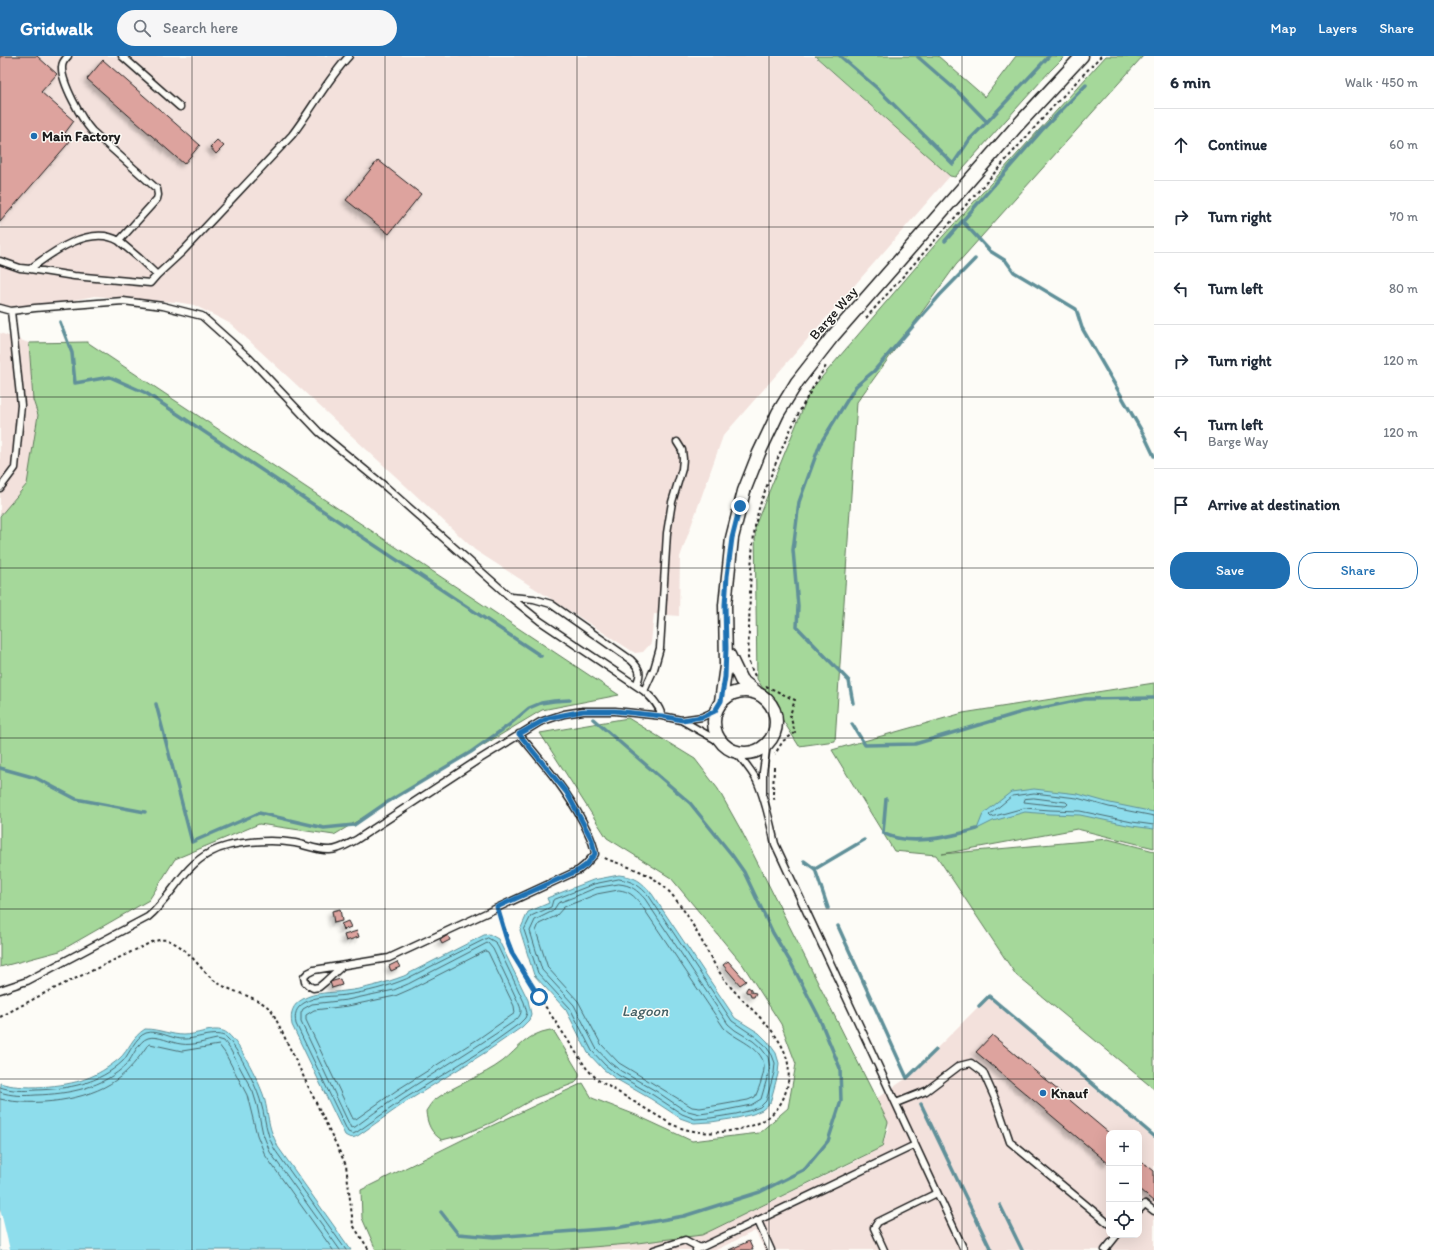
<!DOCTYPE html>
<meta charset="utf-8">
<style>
body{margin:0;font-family:Itim,sans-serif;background:#f6f6f7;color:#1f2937}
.controls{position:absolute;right:12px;bottom:12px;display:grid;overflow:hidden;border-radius:8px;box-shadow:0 4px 16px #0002}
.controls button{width:36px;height:36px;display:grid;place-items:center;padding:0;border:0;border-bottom:1px solid #e0e1e3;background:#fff;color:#1f2937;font:20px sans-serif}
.stop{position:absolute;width:12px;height:12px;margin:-9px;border:3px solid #1f6fb2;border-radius:50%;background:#fff}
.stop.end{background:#1f6fb2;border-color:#fff;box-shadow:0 1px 4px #0008}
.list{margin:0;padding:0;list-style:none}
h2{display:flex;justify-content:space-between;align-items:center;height:52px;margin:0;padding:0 16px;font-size:17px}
h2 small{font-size:13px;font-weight:400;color:#747a83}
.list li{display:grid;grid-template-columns:26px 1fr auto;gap:12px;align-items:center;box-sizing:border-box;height:72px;padding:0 16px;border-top:1px solid #e0e1e3}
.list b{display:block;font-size:15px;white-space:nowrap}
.list p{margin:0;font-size:13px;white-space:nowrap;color:#747a83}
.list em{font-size:13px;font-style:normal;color:#747a83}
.actions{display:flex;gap:8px;padding:12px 16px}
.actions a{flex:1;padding:9px 0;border:1px solid #1f6fb2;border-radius:16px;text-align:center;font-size:14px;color:#1f6fb2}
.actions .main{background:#1f6fb2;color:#fff}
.icon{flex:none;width:22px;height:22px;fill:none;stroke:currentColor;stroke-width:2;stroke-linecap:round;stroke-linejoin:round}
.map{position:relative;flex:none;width:1154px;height:1194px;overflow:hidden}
header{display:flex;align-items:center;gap:24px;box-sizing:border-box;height:56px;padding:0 20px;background:#1f6fb2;color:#fff}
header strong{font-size:19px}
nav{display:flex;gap:22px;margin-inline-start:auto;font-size:14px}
.search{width:280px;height:36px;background:#f6f6f7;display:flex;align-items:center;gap:10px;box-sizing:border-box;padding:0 14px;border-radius:22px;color:#747a83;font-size:15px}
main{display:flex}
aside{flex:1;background:#fff}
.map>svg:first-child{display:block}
.built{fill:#f3e1dc;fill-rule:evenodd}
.green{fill:#a5d89a;stroke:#607a5b}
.water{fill:#8eddec;stroke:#609099}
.pier{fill:#fdfcf7}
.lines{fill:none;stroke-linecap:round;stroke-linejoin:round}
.shore{stroke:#4a696f;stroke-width:1}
.stream{stroke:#609099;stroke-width:3.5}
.building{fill:#dda39e;stroke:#1c1c1c;filter:url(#shadow)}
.lane-casing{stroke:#1c1c1c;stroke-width:9}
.street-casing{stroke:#1c1c1c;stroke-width:15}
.path{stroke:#1c1c1c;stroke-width:2;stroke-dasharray:3 3;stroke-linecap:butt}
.lane{stroke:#fdfcf7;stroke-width:6}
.street{stroke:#fdfcf7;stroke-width:12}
.route{stroke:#1f6fb2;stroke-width:5}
.grid{fill:none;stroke:#1c1c1c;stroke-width:1;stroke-opacity:0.55}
.poi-dot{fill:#1f6fb2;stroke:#fdfcf7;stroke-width:1.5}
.labels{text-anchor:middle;stroke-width:3;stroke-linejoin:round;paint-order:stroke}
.poi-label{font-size:14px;font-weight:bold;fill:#1c1c1c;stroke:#fdfcf7;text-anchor:start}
.street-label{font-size:14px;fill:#1c1c1c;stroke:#fdfcf7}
.water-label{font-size:15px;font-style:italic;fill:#446065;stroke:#fdfcf7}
</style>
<header>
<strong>Gridwalk</strong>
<div class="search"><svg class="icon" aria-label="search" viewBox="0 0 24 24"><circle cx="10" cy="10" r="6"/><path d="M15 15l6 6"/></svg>Search here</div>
<nav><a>Map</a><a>Layers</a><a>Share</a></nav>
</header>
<main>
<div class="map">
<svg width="1154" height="1194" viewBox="0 0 1154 1194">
<defs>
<filter id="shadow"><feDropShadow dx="-3.5" dy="3.5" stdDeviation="2" flood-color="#0004"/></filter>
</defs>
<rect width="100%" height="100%" fill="#fdfcf7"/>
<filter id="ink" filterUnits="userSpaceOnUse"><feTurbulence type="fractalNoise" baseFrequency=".025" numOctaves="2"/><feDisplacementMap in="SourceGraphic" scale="8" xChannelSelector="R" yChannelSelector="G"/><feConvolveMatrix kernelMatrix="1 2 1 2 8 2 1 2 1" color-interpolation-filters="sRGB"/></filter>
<g filter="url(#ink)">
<!-- built -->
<path class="built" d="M0 0H814L950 120 723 380 680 501 679 560 654 558 651 587 643 596 635 597 475 494 231 268 194 249 176 246 94 240 21 255 0 252Z
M0 277 29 287 33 344 38 359 27 428 0 460Z
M989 940 1154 1080V1194H765L755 1175 716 1194H555L702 1179 848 1109 882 1091 889 1071 888 1066 874 1044 907 1022ZM1109 1077H1139V1179H1109Z"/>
<!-- green -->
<path class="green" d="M815 0H938L985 41 1016 0H1065L1050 15 955 121 950 120Z
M1106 0H1143L956 209 857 346 835 685 799 690 757 623 755 470 810 335 934 190Z
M87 286 619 639 542 654 334 779 259 768 175 803 149 844 60 895 0 911V460L27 428 38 359 33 344 29 287Z
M1154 627V792L1077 773 942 798 1108 783 1154 795V1033L1016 919 936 799 894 795 832 694 963 657Z
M628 662 695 703 718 733 742 776 888 1066 882 1091 702 1179 629 1188 555 1194H376L362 1162 361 1134 472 1079 583 1027 592 1042 636 1059 692 1085 759 1077 788 1052 796 1008 781 968 743 909 671 822 607 782 540 677Z
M550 974 555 977 579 1017V1021L575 1027 535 1042 493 1066 462 1079 442 1084C431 1077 427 1068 426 1055 429 1051 431 1046 436 1043 456 1028 482 1021 503 1005 519 992 527 978 550 974Z"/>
<!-- water -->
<path class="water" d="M1034 733 1078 738 1110 747 1154 756V773L1132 770 1080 759 1049 758 1025 756 993 765 977 773 983 758 1011 736Z
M619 819C636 821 641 825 652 838L735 962 759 977 768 986 776 997 779 1007 778 1018 770 1047 762 1054 753 1058 737 1062 711 1066 694 1067 680 1062 651 1043 616 1023 603 1013 588 997 566 954 534 919 520 874 528 856 549 847 547 842 593 824Z
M489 878 498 883 501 889 528 944 531 958 529 964 522 971 486 996 406 1046 359 1079C354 1082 351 1083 345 1079L292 969C290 957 292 949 303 943 315 936 331 937 345 935 365 933 385 927 404 920L484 879Z
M145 973C159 973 171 979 184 979 196 979 212 971 223 975 235 978 256 1020 261 1033 267 1046 267 1061 271 1074 273 1080 276 1086 278 1091L351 1194H0V1027C20 1034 65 1031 85 1023 97 1019 109 1011 119 1003 130 993 131 982 145 973Z"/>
<!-- pier -->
<path class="pier" d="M0 1152 10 1194H0Z"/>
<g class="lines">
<!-- shore -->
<path class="shore" d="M1034 742 1066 746 1068 748 1066 750 1050 749 1024 746 1025 743Z
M1154 760 1109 751 1077 742 1034 737 1012 740 989 759 991 761 1024 752 1050 754 1080 755 1132 766 1154 769
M619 823C633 825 640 830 649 840L732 965 756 981 765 989 772 999 775 1007 774 1017 766 1045 760 1051 752 1054 736 1058 711 1062 695 1063 682 1058 653 1039 618 1019 605 1009 592 995 570 952 538 917 524 874 531 860 551 851 553 844 594 828Z
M619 828C631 829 637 834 645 843L728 968 735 974 753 985 761 992 768 1001 770 1012 761 1043 751 1049 721 1055 700 1058 684 1054 656 1035 621 1015 609 1006 596 992 574 949 542 914 530 875 535 864 553 855 558 847 574 841 595 832Z
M619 834C629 835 634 840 640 847L724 972C736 984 761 990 764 1009 765 1016 759 1032 756 1039L755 1041 748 1044 720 1049 700 1052 692 1051 619 1007 601 988 578 945 548 912 536 875 539 868 556 860 564 851 597 838Z
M488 882 495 886 498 891 524 946 527 957 525 962 519 968 484 993 404 1043 357 1076 353 1078 348 1076 296 968C294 958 296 952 304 947 316 939 333 941 346 939 367 936 387 931 406 923Z
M488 887 493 893 519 948C522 955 522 958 516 964 463 1001 406 1032 355 1071L351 1072 301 966V957L303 953 312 948 347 944 394 934 408 928Z
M486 895 488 896 514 950 515 957 478 983 397 1034 356 1063H353L306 964V959L314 954 348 950 395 940 411 933Z
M0 1031C11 1035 25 1035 36 1034 68 1033 99 1028 123 1005 130 997 135 981 146 977 158 973 172 984 185 983 197 983 220 973 228 983 239 995 257 1031 261 1047 264 1057 265 1067 268 1077 269 1082 272 1088 275 1094L346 1194
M0 1036C11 1040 25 1040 36 1039 69 1038 103 1032 127 1008 133 1001 138 985 148 982 158 979 171 987 181 988 193 990 206 985 217 983L224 985 230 993 253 1036 257 1049 263 1078 270 1096 340 1194
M0 1043C34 1051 87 1045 116 1024 129 1015 138 1003 147 990L150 988 182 995 219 989 225 997 247 1039 257 1079 265 1099 333 1194"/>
<!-- stream -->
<path class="stream" d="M840 0 877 32 953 108 970 83 987 66 1049 0
M918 1 957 35 987 66
M963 166 990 195 1006 205 1014 216 1076 253 1082 272 1144 379 1154 400
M945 185 1042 74 1086 29
M60 266 72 297 75 327 110 321 146 337 541 600
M853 647 849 625 797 571 798 550 793 494 799 446 820 388 856 330 874 315 940 239 975 203
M156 648 192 786 259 757 324 772 354 769 386 747 471 696 509 669 529 652 541 647 554 645 570 644
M852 668 865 689 915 688 1022 656 1085 643 1154 642
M0 712 36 722 76 743 145 756
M886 743 883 777C909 791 950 781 977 773
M804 805 815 813
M828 852 815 813 864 784
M838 870 907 1022 936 994
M979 950 989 940 1154 1080
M921 1048 991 1194
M1000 1149 1022 1194
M441 1156 458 1178 494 1181 616 1172 684 1160 760 1136 805 1113 828 1085 841 1045 840 1012 818 959 791 907 773 877 744 816 732 799 690 747 593 663"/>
</g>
<!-- building -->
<path class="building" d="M0 0H37L57 18 41 36 74 65 65 77 72 83 0 166Z
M103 4 200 89 184 108 87 23Z
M217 84 224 90 216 98 210 91Z
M378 104 421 138 389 178 346 144Z
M340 853 342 865 334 867 332 855Z
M348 865 351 871 343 874 341 868Z
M357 875 359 881 346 885 344 879Z
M448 879 450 884 442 888 440 884Z
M728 905 746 925 740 929 723 909Z
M397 906 400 911 391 915 389 910Z
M340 923 342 929 332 932 330 926Z
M748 931 751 933V936L756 937 754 941H751L750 937 746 936V934Z
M992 979 1109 1077V1108L976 996Z
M1139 1103 1154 1115V1146L1139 1133Z
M749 1185 753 1194H729Z"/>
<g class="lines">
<defs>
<path id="lane" d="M122 0 180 51
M0 205 20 212 30 213C52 196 91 168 119 185L157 143 158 139 157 133 92 75C82 64 61 26 62 11 62 7 65 3 68 0
M30 213 74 220 150 227 157 219 139 202 119 185
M157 219 183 195 292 79C312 53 327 24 349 0
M0 252 11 255 35 252 123 245 163 250 202 260 249 302 319 376 387 432 510 541 540 565 644 635C652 642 659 649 662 660
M0 432 15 412 21 349 11 255
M510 541 534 543 551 548 631 604C640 613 642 617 636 629
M644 635 654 613 660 592 667 477 672 446 682 413 683 403 682 394 677 386
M681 664 720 686
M737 697C744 706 752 715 757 725 766 745 770 767 775 788L964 1194
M763 738V716L767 689
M342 910 325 926 319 931 313 932 308 929 305 926 304 921 308 917 314 914 389 902 579 814 585 809 595 798C594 786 588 777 583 766 566 733 543 707 519 678
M0 934 27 925 148 861C172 841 182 811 211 796 232 785 271 783 295 787 306 789 319 795 330 794 339 794 348 788 356 784L475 706 540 666 564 658 583 655H615L662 660 681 664 702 661 715 655
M896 1047 926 1035 959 1010 971 1007 983 1016 996 1045 1010 1086 1109 1168
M1139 1154 1145 1148 1154 1155
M758 1165 771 1194
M654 1194 685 1184 700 1192
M696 1194 915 1089
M884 1194 874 1172 878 1166 937 1137
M1105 1194 1117 1179"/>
<path id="street" d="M729 599 741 624 756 636
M714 666a31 31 0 1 1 62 0a31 31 0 1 1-62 0Z
M721 645 726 610 725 549 732 482 744 435 759 397 778 357 797 326 833 280 1016 71 1082 0"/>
</defs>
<!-- lane casing -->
<use href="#lane" class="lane-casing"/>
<!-- street casing -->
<use href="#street" class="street-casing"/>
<!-- path -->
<path class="path" d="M1062 41 1101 0
M866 262 1059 44
M755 620 751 612 748 602C750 559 749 514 755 471 757 455 764 437 770 422 785 382 803 346 826 310
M766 630 795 644 790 659 795 677 783 685 775 698
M774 711 773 738 775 746
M500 860 507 884 512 897 539 941 587 1013 598 1024 671 1068C697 1080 724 1078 751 1070 766 1065 780 1054 785 1038 804 983 746 957 720 917 701 888 686 846 657 825 641 813 620 809 602 801
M0 961 45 937 152 886C159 884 165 882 172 886 190 894 200 914 215 925 233 938 257 939 272 955L346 1109 353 1169 369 1194"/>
<!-- lane -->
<use href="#lane" class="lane"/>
<!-- street -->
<use href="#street" class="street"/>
</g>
</g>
<g class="lines" filter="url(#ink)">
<!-- route -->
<path class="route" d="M539 941 512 897 507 884 497 851 579 814 586 809 595 798 592 784 567 737 519 678 548 662 583 655H615L662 660 682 664 702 661 715 655 721 645 725 621 726 592 725 549 727 520 732 482 740 450"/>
</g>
<!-- grid -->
<path class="grid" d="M192 0V1194M385 0V1194M577 0V1194M769 0V1194M962 0V1194M0 171H1154M0 341H1154M0 512H1154M0 682H1154M0 853H1154M0 1023H1154"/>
<!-- markers -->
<g class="poi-dot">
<circle cx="34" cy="80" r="4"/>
<circle cx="1043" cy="1037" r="4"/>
</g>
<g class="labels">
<!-- poi labels -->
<g class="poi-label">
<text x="42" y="85">Main Factory</text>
<text x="1051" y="1042">Knauf</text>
</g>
<!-- street labels -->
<g class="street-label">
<text transform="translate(833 257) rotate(-49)" y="5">Barge Way</text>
</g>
<!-- water labels -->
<g class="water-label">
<text x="645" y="960">Lagoon</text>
</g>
</g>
</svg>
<div class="controls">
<button>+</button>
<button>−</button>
<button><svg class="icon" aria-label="locate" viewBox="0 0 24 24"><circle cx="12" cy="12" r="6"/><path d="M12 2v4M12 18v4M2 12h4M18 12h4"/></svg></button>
</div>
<div class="stop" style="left:539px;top:941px"></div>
<div class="stop end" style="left:740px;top:450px"></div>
</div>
<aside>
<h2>6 min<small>Walk · 450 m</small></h2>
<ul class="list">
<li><svg class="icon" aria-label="ahead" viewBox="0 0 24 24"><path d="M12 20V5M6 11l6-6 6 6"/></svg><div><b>Continue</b></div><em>60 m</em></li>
<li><svg class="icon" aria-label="right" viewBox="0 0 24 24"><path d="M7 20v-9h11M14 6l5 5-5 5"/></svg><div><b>Turn right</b></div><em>70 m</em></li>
<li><svg class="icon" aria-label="left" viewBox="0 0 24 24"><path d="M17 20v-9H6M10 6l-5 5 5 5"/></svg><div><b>Turn left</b></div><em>80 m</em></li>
<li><svg class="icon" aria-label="right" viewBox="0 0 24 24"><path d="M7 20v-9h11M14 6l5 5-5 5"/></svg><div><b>Turn right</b></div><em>120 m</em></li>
<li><svg class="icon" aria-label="left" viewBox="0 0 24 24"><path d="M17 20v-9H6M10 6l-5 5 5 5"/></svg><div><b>Turn left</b><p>Barge Way</p></div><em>120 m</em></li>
<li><svg class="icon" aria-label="arrive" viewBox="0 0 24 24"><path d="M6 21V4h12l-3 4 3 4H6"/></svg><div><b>Arrive at destination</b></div></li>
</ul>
<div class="actions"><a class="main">Save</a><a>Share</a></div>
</aside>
</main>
